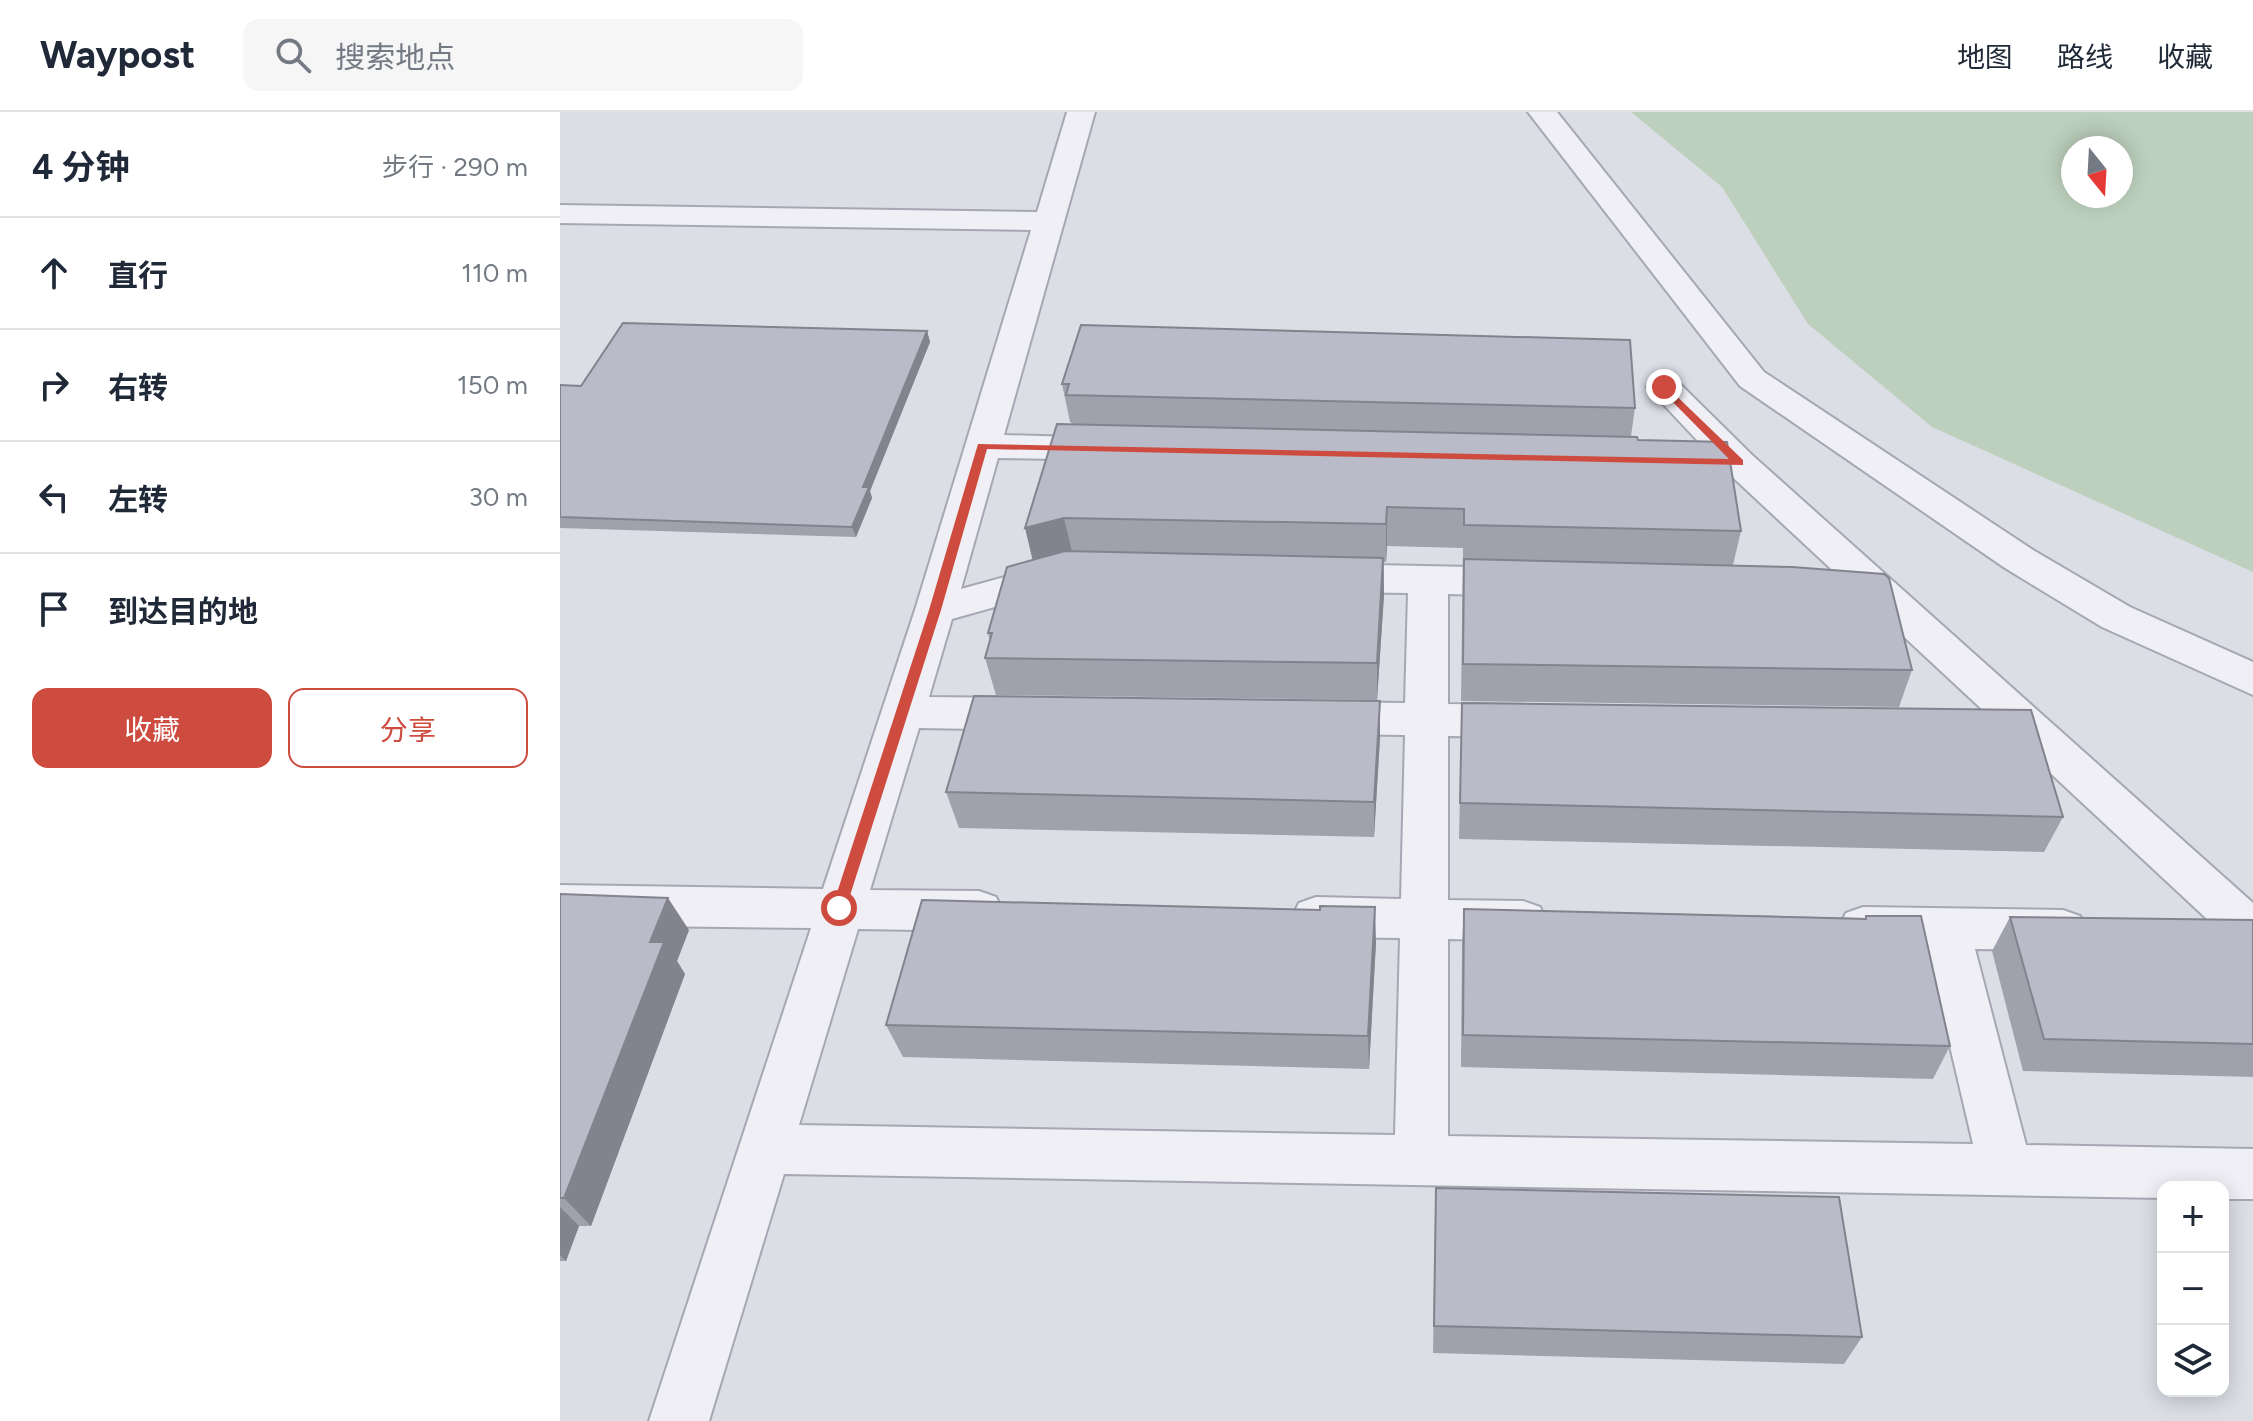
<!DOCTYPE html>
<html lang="zh">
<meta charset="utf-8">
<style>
body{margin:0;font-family:Figtree,"Noto Sans SC",sans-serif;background:#f6f6f7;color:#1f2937}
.controls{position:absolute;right:24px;bottom:24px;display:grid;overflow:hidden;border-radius:16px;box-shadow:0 4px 20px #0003}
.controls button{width:72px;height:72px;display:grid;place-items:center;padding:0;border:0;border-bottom:2px solid #e0e1e3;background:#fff;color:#1f2937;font:40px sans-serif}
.compass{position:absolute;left:1501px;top:24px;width:72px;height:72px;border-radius:50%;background:#fff;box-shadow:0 4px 20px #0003;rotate:162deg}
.stop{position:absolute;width:24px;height:24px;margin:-18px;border:6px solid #ce4c3f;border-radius:50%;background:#fff}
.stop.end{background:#ce4c3f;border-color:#fff;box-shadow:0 2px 8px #0008}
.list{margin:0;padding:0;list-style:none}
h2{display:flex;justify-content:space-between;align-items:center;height:104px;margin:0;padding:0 32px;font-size:34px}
h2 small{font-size:26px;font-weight:400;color:#747a83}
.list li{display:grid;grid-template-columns:52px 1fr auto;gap:24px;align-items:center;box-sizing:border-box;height:112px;padding:0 32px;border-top:2px solid #e0e1e3}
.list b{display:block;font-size:30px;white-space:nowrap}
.list em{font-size:26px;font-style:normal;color:#747a83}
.actions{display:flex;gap:16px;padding:24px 32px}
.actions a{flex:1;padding:18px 0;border:2px solid #ce4c3f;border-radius:16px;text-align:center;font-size:28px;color:#ce4c3f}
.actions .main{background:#ce4c3f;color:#fff}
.icon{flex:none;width:44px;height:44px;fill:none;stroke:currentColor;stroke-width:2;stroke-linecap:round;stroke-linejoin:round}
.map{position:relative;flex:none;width:1693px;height:1309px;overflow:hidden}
header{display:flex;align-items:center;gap:48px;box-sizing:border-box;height:112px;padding:0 40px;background:#fff;border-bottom:2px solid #e0e1e3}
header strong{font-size:38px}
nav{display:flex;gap:44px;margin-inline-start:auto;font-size:28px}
.search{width:560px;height:72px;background:#f6f6f7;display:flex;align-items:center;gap:20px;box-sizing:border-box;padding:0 28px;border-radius:16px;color:#747a83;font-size:30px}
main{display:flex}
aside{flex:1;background:#fff}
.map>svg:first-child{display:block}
.green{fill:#bdd0bd;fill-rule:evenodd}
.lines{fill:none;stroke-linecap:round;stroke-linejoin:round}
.minor-casing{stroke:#a5a8b3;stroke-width:4}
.minor{fill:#efeff5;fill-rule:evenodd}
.wall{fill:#9fa1ad}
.shaded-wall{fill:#82838d}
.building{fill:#b9bbc9;stroke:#82838d;stroke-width:2}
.route{fill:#ce4c3f}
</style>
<header>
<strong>Waypost</strong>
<div class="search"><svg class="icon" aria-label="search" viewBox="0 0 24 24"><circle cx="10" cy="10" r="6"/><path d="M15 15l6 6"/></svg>搜索地点</div>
<nav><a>地图</a><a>路线</a><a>收藏</a></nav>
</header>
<main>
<aside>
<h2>4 分钟<small>步行 · 290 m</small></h2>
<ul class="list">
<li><svg class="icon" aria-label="ahead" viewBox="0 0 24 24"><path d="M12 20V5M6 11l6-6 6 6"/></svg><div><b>直行</b></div><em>110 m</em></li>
<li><svg class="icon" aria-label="right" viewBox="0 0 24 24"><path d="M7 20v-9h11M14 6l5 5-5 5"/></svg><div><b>右转</b></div><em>150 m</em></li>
<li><svg class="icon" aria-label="left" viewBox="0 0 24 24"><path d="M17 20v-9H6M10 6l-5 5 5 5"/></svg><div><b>左转</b></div><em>30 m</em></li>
<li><svg class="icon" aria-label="arrive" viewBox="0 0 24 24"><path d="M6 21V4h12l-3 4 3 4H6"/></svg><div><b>到达目的地</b></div></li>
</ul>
<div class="actions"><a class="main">收藏</a><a>分享</a></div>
</aside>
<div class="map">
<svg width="1693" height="1309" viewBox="0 0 1693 1309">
<rect width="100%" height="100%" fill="#dcdee6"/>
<!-- green -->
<path class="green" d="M1071 0H1693V460L1372 315 1248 212 1162 75ZM1513 36H1561V84H1513Z"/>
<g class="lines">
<defs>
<path id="minor" d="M507 0H535L444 323 549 326 562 329 567 337 562 345 549 348 438 346 401 477 499 450 513 453 519 463 513 473 392 507 369 585 470 586 485 591 491 602 485 613 470 618 359 616 310 778 419 779 436 785 443 799 436 813 419 819 298 817 239 1013 835 1023 840 826 756 825 739 819 732 805 739 791 756 785 841 787 845 623 762 622 747 617 741 606 747 595 762 590 845 591 848 481 764 480 750 476 744 466 750 456 764 452 963 456 977 460 983 470 977 480 963 484 888 482V592L962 593 977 598 983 609 977 620 962 625 888 624V788L963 789 980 795 987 809 980 823 963 829 888 827V1024L1413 1032 1367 836 1303 835 1286 829 1279 815 1286 801 1303 795 1503 798 1520 804 1527 818 1520 832 1503 838 1415 837 1466 1033 1693 1037V1087H1663V1075H1603V1086L224 1062 149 1309H89L251 816 0 813V773L263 777 355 498 471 118 0 111V93L477 100Z
M968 0H997L1204 260 1473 438 1570 495 1693 550V583L1542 515 1445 456 1180 274Z
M1104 264 1116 268 1192 343 1693 791V840L1676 834 1166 359 1087 275 1092 268Z"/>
</defs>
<!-- minor casing -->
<use href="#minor" class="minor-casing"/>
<!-- minor -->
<use href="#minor" class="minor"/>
</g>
<!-- wall -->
<path class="wall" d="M367 219 370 230 310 379 312 386 296 425 0 416V273L21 274Z
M502 272 1075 296 1071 324 1078 328 1181 419 1173 453 1352 558 1339 595 901 589 903 436 827 434 826 450H824V483L817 588 436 583 425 546 430 529 428 521 473 448 512 313 511 310H510Z
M820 589V626L814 725 399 716 386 680Z
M902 591 1503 705 1484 740 899 727Z
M0 782 129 818 117 849 125 862 31 1114H19L6 1149H0Z
M904 797 1305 806 1306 804 1390 934 1373 967 901 955 902 832Z
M1450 805 1693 808V965L1463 959 1432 839Z
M816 830 809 957 343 945 326 913Z
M875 1106 1302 1225 1284 1252 873 1241Z"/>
<!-- shaded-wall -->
<path class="shaded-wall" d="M367 219 370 230 310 379 312 386 296 425 292 415 303 375Z
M827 395V434L826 450V412Z
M504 406 513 444 474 454 465 416Z
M823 446 824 483 817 588V551Z
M820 589V626L814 725V690Z
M108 786 129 818 117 849 125 862 31 1114 4 1086 90 830Z
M815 795 816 830 809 957 808 924Z
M0 1095 19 1114 6 1149 0 1143Z"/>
<!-- building -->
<path class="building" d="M63 211 367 219 303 375H309L292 415 0 405V273L21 274Z
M521 213 1070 228 1075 296 506 283 509 272H502Z
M497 312 1077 325 1078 328 1167 330 1181 419 904 413V397L827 395 826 412 504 406 465 416Z
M505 439 823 446 817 551 425 546 432 521H428L447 455Z
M904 447 1232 455 1324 462 1329 466 1352 558 903 552Z
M414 584 820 589 814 690 386 680Z
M902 591 1471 598 1503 705 900 691Z
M0 782 108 786 90 830H104L4 1086H0Z
M362 788 760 798V794L815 795 808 924 326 913Z
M904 797 1306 807V804H1361L1390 934 903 923Z
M1450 805 1693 808V932L1484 927Z
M876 1076 1279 1085 1302 1225 874 1214Z"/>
<!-- route -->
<path class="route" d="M1104 272 1183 348V353L427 337 381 498 286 796 279 802 274 800 272 796 369 498 418 332 1169 347 1100 277 1099 275Z"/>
</svg>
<div class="controls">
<button>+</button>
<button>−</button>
<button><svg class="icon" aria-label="layers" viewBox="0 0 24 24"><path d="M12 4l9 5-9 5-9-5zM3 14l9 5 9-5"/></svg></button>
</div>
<svg class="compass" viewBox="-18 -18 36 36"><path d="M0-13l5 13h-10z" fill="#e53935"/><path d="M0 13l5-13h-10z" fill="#747a83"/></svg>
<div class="stop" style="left:279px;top:796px"></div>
<div class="stop end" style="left:1104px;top:275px"></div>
</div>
</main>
